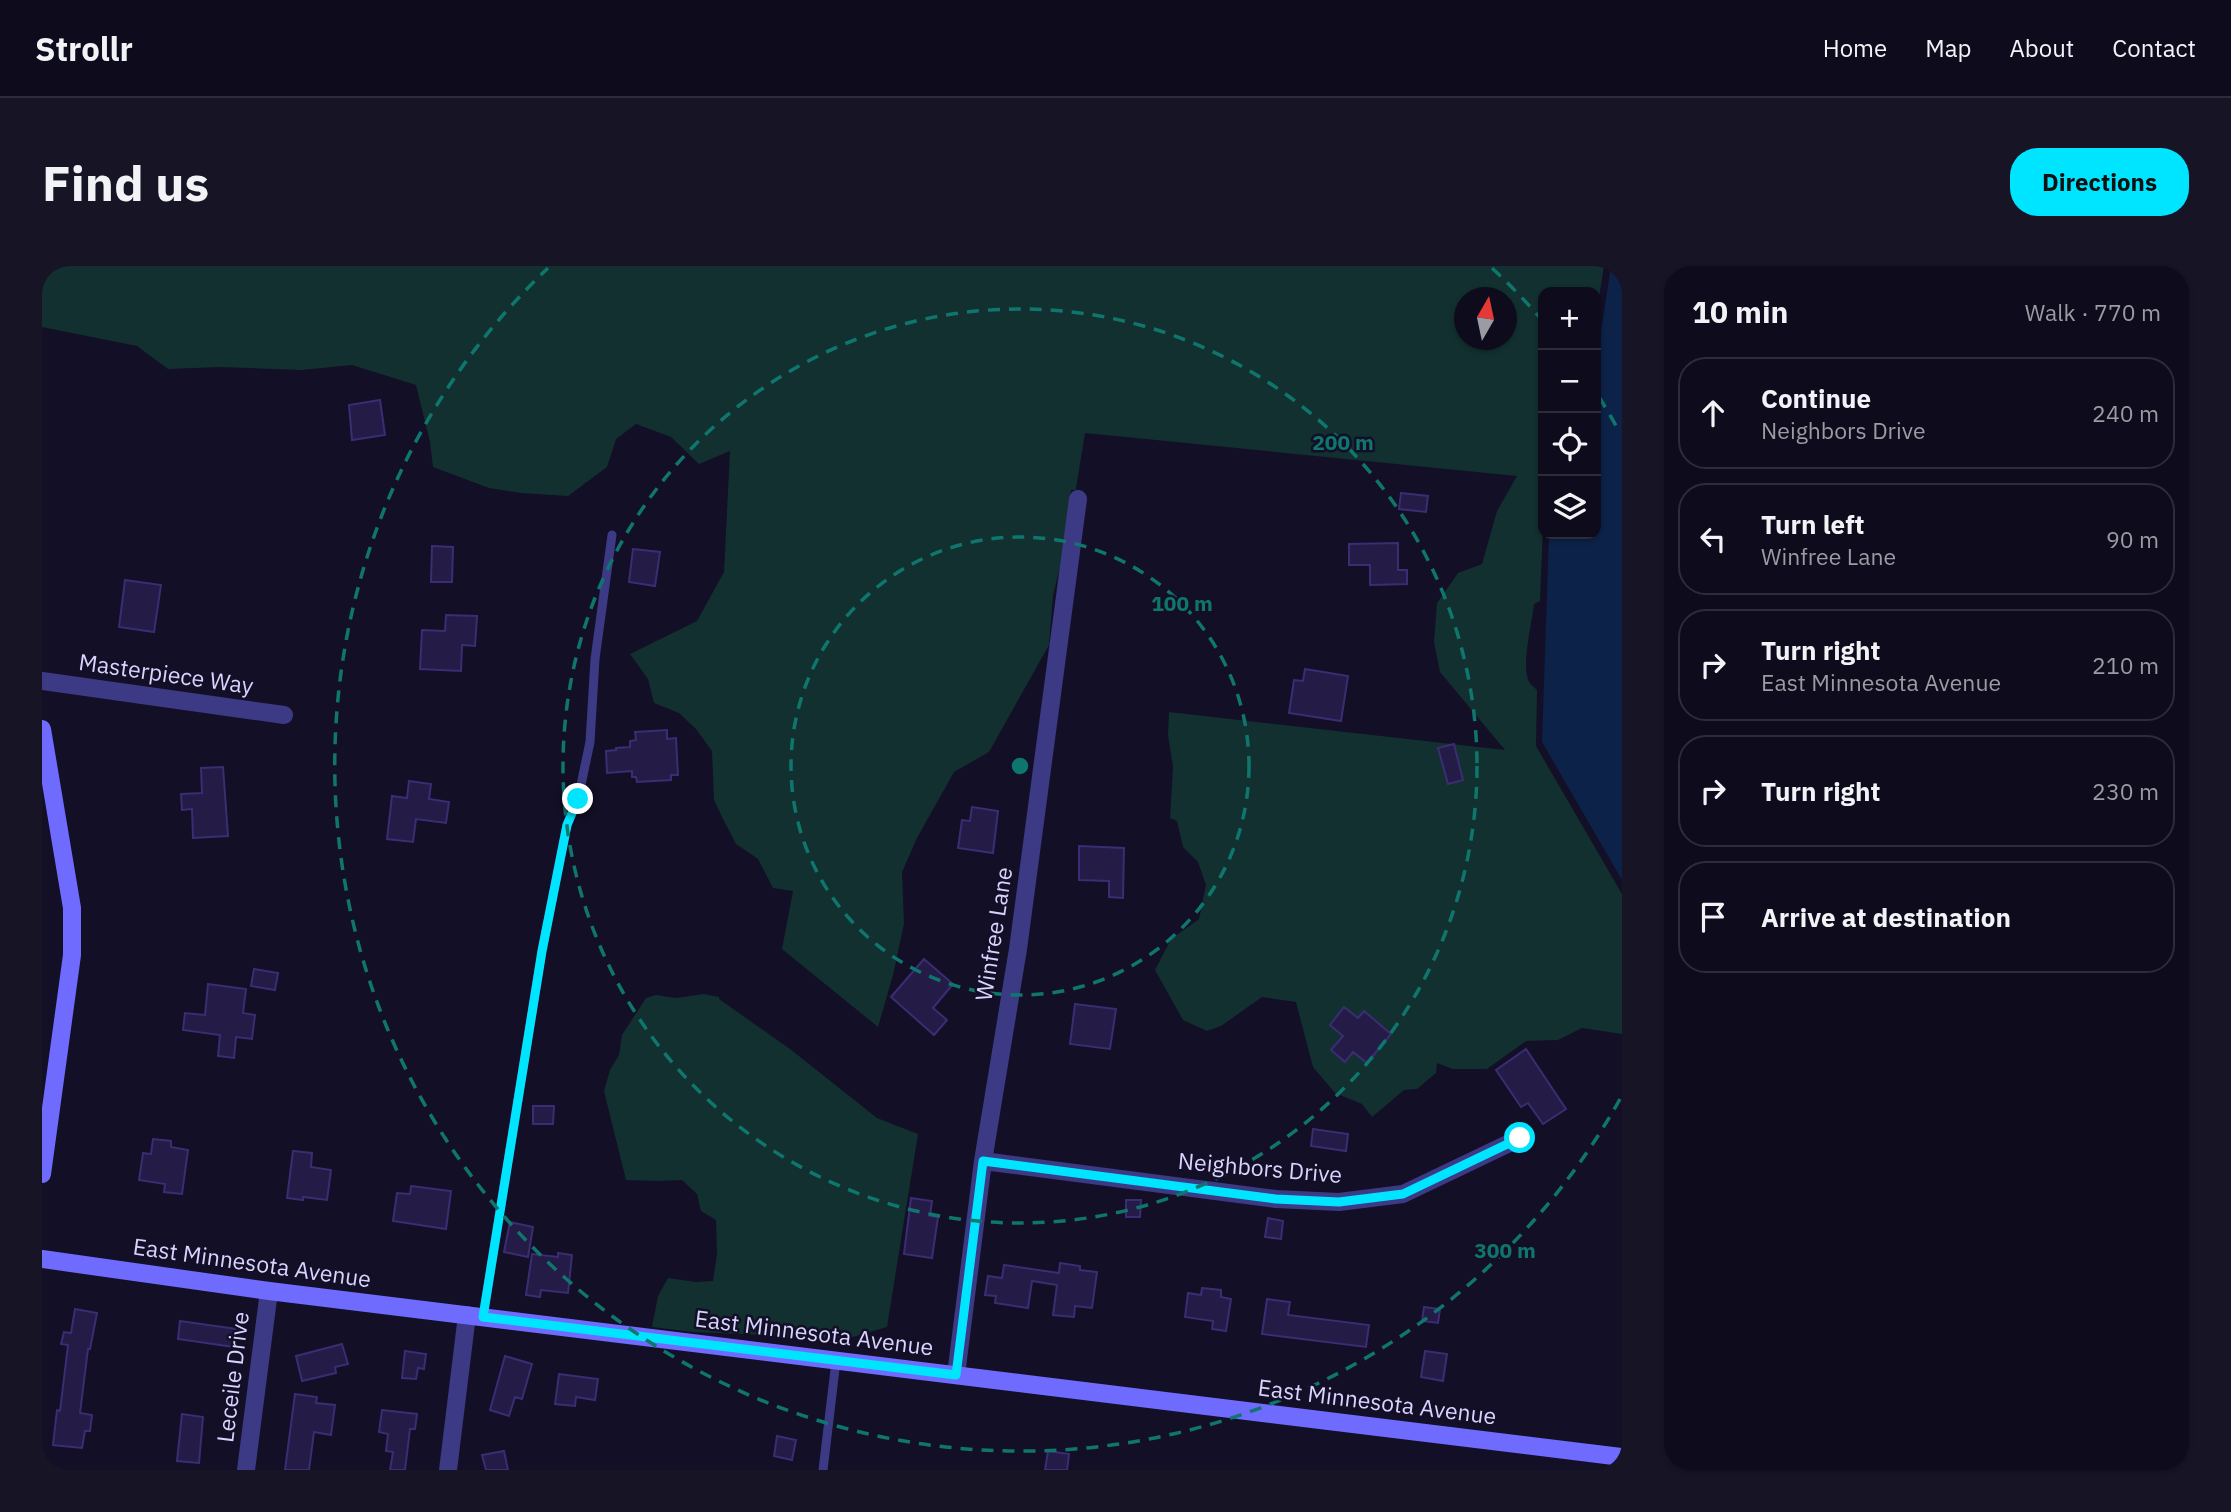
<!DOCTYPE html>
<meta charset="utf-8">
<style>
body{margin:0;font-family:"IBM Plex Sans",sans-serif;background:#171425;color:#f1f3f6}
.controls{position:absolute;right:21px;top:21px;display:grid;overflow:hidden;border-radius:14px;box-shadow:0 2px 5px #0004}
.controls button{width:63px;height:63px;display:grid;place-items:center;padding:0;border:0;border-bottom:2px solid #2e2b3b;background:#0e0b1c;color:#f1f3f6;font:35px sans-serif}
.compass{position:absolute;left:1412px;top:21px;width:63px;height:63px;border-radius:50%;background:#0e0b1c;box-shadow:0 2px 5px #0004;rotate:9deg}
.stop{position:absolute;width:21px;height:21px;margin:-16px;border:5px solid #00e5ff;border-radius:50%;background:#fff}
.stop.end{background:#00e5ff;border-color:#fff;box-shadow:0 2px 7px #0008}
.list{margin:0;padding:0;list-style:none}
h2{display:flex;justify-content:space-between;align-items:center;height:91px;margin:0;padding:0 28px;font-size:30px}
h2 small{font-size:23px;font-weight:400;color:#9b9ba3}
.list li{display:grid;grid-template-columns:46px 1fr auto;gap:21px;align-items:center;box-sizing:border-box;height:112px;margin:0 14px 14px;padding:0 14px;border:2px solid #2e2b3b;border-radius:28px}
.list b{display:block;font-size:26px;white-space:nowrap}
.list p{margin:0;font-size:23px;white-space:nowrap;color:#9b9ba3}
.list em{font-size:23px;font-style:normal;color:#9b9ba3}
.icon{flex:none;width:38px;height:38px;fill:none;stroke:currentColor;stroke-width:2;stroke-linecap:round;stroke-linejoin:round}
.map{position:relative;flex:none;width:1580px;height:1204px;overflow:hidden;border-radius:28px}
header{display:flex;align-items:center;gap:42px;box-sizing:border-box;height:98px;padding:0 35px;background:#0e0b1c;border-bottom:2px solid #2e2b3b}
header strong{font-size:33px}
nav{display:flex;gap:38px;margin-inline-start:auto;font-size:24px}
.intro{display:flex;align-items:center;justify-content:space-between;box-sizing:border-box;height:168px;padding:0 42px}
h1{margin:0;font-size:49px}
.button{padding:18px 32px;border-radius:28px;background:#00e5ff;color:#111;font-size:24px;font-weight:700}
main{display:flex;gap:42px;padding:0 42px}
aside{flex:1;background:#0e0b1c;border-radius:28px;box-shadow:0 2px 5px #0004}
.map>svg:first-child{display:block}
.green{fill:#12302f;fill-rule:evenodd}
.water{fill:#0c2248}
.building{fill:#241b47;stroke:#3b2d73;stroke-width:2}
.lines{fill:none;stroke-linecap:round;stroke-linejoin:round}
.lane{stroke:#3d3a85;stroke-width:9}
.street{stroke:#3d3a85;stroke-width:18}
.secondary{stroke:#6f6bff;stroke-width:18}
.route{stroke:#00e5ff;stroke-width:9}
.ring{fill:none;stroke:#0f766e;stroke-width:3.5;stroke-dasharray:12 9}
.labels{text-anchor:middle;stroke-width:5;stroke-linejoin:round;paint-order:stroke}
.street-label{font-size:23px;fill:#d9d4ff;stroke:#130f26}
.centre{fill:#0f766e;stroke:#130f26;stroke-width:3.5}
.ring-label{font-size:21px;text-anchor:middle;font-weight:bold;fill:#0f766e;stroke:#130f26;stroke-width:5;stroke-linejoin:round;paint-order:stroke}
</style>
<header>
<strong>Strollr</strong>
<nav><a>Home</a><a>Map</a><a>About</a><a>Contact</a></nav>
</header>
<div class="intro"><h1>Find us</h1><a class="button">Directions</a></div>
<main>
<div class="map">
<svg width="1580" height="1204" viewBox="0 0 1580 1204">
<rect width="100%" height="100%" fill="#130f26"/>
<!-- green -->
<path class="green" d="M0 0H1562L1557 31 1554 35V26H1501V260L1498 335 1492 338C1490 357 1479 401 1487 416 1489 419 1492 421 1495 424L1494 480 1580 628V768L1540 762 1516 774 1484 775 1445 803H1411L1395 797 1394 807 1375 823 1362 824 1330 851 1320 838 1293 827 1271 801 1254 736 1220 731 1179 760 1165 765 1141 754 1113 704 1129 673 1157 653 1164 619 1156 596 1141 581 1135 555 1128 552 1131 501 1126 469 1127 446 1463 484 1398 406 1392 376 1395 337 1416 307 1440 298 1455 245 1475 210 1043 167 1034 222V224H1029L1018 302 1011 329 1007 379 947 486 912 506 875 572 860 606 862 658 851 709 836 761 740 683 751 625 731 622 716 593 694 578 680 551 672 534 670 485 654 463 637 447 612 437 606 413 588 388 655 355 682 306 688 185 657 198 629 171 594 158 574 173 565 201 526 230 479 227 447 222 391 201 388 176 374 119 310 99 260 104 179 101 126 103 95 80 0 61ZM1422 32H1464V74H1422Z
M662 728 677 731V733L748 783 835 852 876 868 845 1061 790 1077 721 1069 651 1066 610 1061 616 1030 626 1012 654 1016 671 1015 675 988 674 954 659 945 655 928 640 914 616 915 584 914 562 825 568 804 577 789 580 769 604 732 614 729 634 732Z"/>
<!-- water -->
<path class="water" d="M1569 0H1580V614L1500 476 1507 268H1554V98Z"/>
<!-- building -->
<path class="building" d="M338 134 343 169 310 174 307 139Z
M1359 227 1386 230 1384 246 1357 243Z
M1356 277V304H1365V318L1328 319V299H1307V278Z
M390 280 411 281 410 316H389Z
M591 283 618 286 613 320 587 316Z
M83 314 119 319 112 366 77 361Z
M404 349 435 350 433 380 420 379 419 405 378 403 380 364 403 365Z
M1263 403 1306 410 1299 455 1247 447 1252 414 1261 415Z
M625 464V473L634 472 636 509H629V514L595 516 594 511H590V505L565 507 564 485 574 484V482L588 481V475L594 474 593 466Z
M1412 478 1421 514 1406 518 1396 482Z
M181 501 186 570 151 572 150 543 140 544 139 528 160 527 159 502Z
M367 515 389 518 387 533 407 536 404 557 374 553 371 576 345 573 350 530 365 532Z
M930 541 956 545 951 587 916 582 920 554 928 555Z
M1037 580 1082 582 1081 632 1067 631V615L1037 614Z
M882 693 911 718 891 742 905 754 892 769 849 731Z
M212 703 236 707 233 724 209 720Z
M166 718 204 723 201 747 213 749 210 773 194 771 192 792 176 790 178 769 141 764 143 747 163 749Z
M1033 738 1074 743 1068 783 1028 778Z
M1302 741 1316 752 1322 745 1349 768 1325 797 1311 786 1303 796 1289 784 1301 770 1288 759Z
M1484 783 1524 843 1501 858 1486 837 1479 841 1454 804Z
M491 840H512L511 858H491Z
M1271 863 1306 868 1304 885 1269 880Z
M111 873 129 875V881L146 884 140 928 122 926 123 918 97 914 101 887 109 888Z
M251 885 270 887 269 901 289 904 285 934 261 931V934L245 932Z
M369 920 409 925 404 963 351 955 355 927 368 928Z
M869 932 890 935 888 950 896 951 890 992 862 988Z
M1084 934H1099L1098 951H1084Z
M1226 952 1241 955 1239 973 1223 971Z
M468 956 491 961 486 991 462 986Z
M516 987 530 989 526 1027 499 1024 498 1031 484 1029 490 988 516 991Z
M1018 997 1038 1000V1004L1055 1006 1050 1042 1033 1040 1032 1051 1011 1049 1015 1019 990 1015 986 1042 953 1037 954 1030 943 1029 946 1010 960 1012 962 999 1017 1007Z
M1160 1022 1179 1024V1031L1189 1033 1184 1065 1170 1063 1171 1055 1143 1051 1146 1027 1159 1029Z
M1225 1033 1248 1036 1246 1049 1327 1059 1324 1081 1220 1068Z
M1382 1041 1398 1043 1396 1057 1380 1055Z
M33 1043 55 1047 48 1083H46L38 1147 50 1149 48 1165H43L40 1182 11 1179 15 1144 18 1145 26 1079 19 1078 22 1066 29 1067Z
M138 1055 195 1063 192 1081 136 1073Z
M300 1078 306 1098 293 1101 294 1107 260 1115 254 1090Z
M363 1085 384 1088 382 1103 376 1102 374 1113 360 1112Z
M1383 1085 1405 1088 1401 1115 1379 1111Z
M463 1090 490 1098 480 1133 473 1131 467 1150 448 1144Z
M517 1108 556 1113 553 1134 534 1131 533 1140 513 1138Z
M253 1128 275 1131 274 1137 293 1139 289 1169 272 1166 267 1204H243Z
M340 1144 375 1148 373 1163H368L363 1204H348L351 1186 344 1185 346 1168 337 1166Z
M140 1148 161 1151 157 1197 135 1195Z
M735 1170 754 1174 750 1194 732 1190Z
M462 1185 466 1204H444L440 1189Z
M1006 1185 1027 1188 1025 1204H1003Z"/>
<g class="lines">
<!-- lane -->
<path class="lane" d="M441 1051 500 685 525 559 536 533 548 476 553 393 570 269
M781 1204 794 1095"/>
<!-- street -->
<path class="street" d="M0 415 242 449
M941 895 1234 933 1297 936 1361 928 1478 872
M914 1109 941 895 976 683 1036 233
M204 1204 227 1025
M406 1204 425 1049"/>
<!-- secondary -->
<path class="secondary" d="M0 463 30 642V689L0 908
M0 993 227 1025 1580 1191"/>
</g>
<g class="lines">
<!-- route -->
<path class="route" d="M536 533 525 559 500 685 441 1051 914 1109 941 895 1234 933 1297 936 1361 928 1478 872"/>
</g>
<!-- distance rings -->
<g class="ring">
<circle cx="978" cy="500" r="229"/>
<circle cx="978" cy="500" r="457"/>
<path d="M1578 833A686 686 0 1 1 506 2M1450 2A686 686 0 0 1 1500 54M1557 131A686 686 0 0 1 1578 167"/>
</g>
<g class="labels">
<!-- street labels -->
<g class="street-label">
<text transform="translate(124 408) rotate(8)" y="8">Masterpiece Way</text>
<text transform="translate(952 668) rotate(-81)" y="8">Winfree Lane</text>
<text transform="translate(1218 902) rotate(5)" y="8">Neighbors Drive</text>
<text transform="translate(210 997) rotate(8)" y="8">East Minnesota Avenue</text>
<text transform="translate(772 1067) rotate(7)" y="8">East Minnesota Avenue</text>
<text transform="translate(191 1111) rotate(-83)" y="8">Leceile Drive</text>
<text transform="translate(1335 1136) rotate(7)" y="8">East Minnesota Avenue</text>
</g>
</g>
<circle cx="978" cy="500" r="10" class="centre"/>
<g class="ring-label">
<text x="1301" y="184">200 m</text>
<text x="1140" y="345">100 m</text>
<text x="1463" y="992">300 m</text>
</g>
</svg>
<div class="controls">
<button>+</button>
<button>−</button>
<button><svg class="icon" aria-label="locate" viewBox="0 0 24 24"><circle cx="12" cy="12" r="6"/><path d="M12 2v4M12 18v4M2 12h4M18 12h4"/></svg></button>
<button><svg class="icon" aria-label="layers" viewBox="0 0 24 24"><path d="M12 4l9 5-9 5-9-5zM3 14l9 5 9-5"/></svg></button>
</div>
<svg class="compass" viewBox="-18 -18 36 36"><path d="M0-13l5 13h-10z" fill="#e53935"/><path d="M0 13l5-13h-10z" fill="#9b9ba3"/></svg>
<div class="stop" style="left:1478px;top:872px"></div>
<div class="stop end" style="left:536px;top:533px"></div>
</div>
<aside>
<h2>10 min<small>Walk · 770 m</small></h2>
<ul class="list">
<li><svg class="icon" aria-label="ahead" viewBox="0 0 24 24"><path d="M12 20V5M6 11l6-6 6 6"/></svg><div><b>Continue</b><p>Neighbors Drive</p></div><em>240 m</em></li>
<li><svg class="icon" aria-label="left" viewBox="0 0 24 24"><path d="M17 20v-9H6M10 6l-5 5 5 5"/></svg><div><b>Turn left</b><p>Winfree Lane</p></div><em>90 m</em></li>
<li><svg class="icon" aria-label="right" viewBox="0 0 24 24"><path d="M7 20v-9h11M14 6l5 5-5 5"/></svg><div><b>Turn right</b><p>East Minnesota Avenue</p></div><em>210 m</em></li>
<li><svg class="icon" aria-label="right" viewBox="0 0 24 24"><path d="M7 20v-9h11M14 6l5 5-5 5"/></svg><div><b>Turn right</b></div><em>230 m</em></li>
<li><svg class="icon" aria-label="arrive" viewBox="0 0 24 24"><path d="M6 21V4h12l-3 4 3 4H6"/></svg><div><b>Arrive at destination</b></div></li>
</ul>
</aside>
</main>
